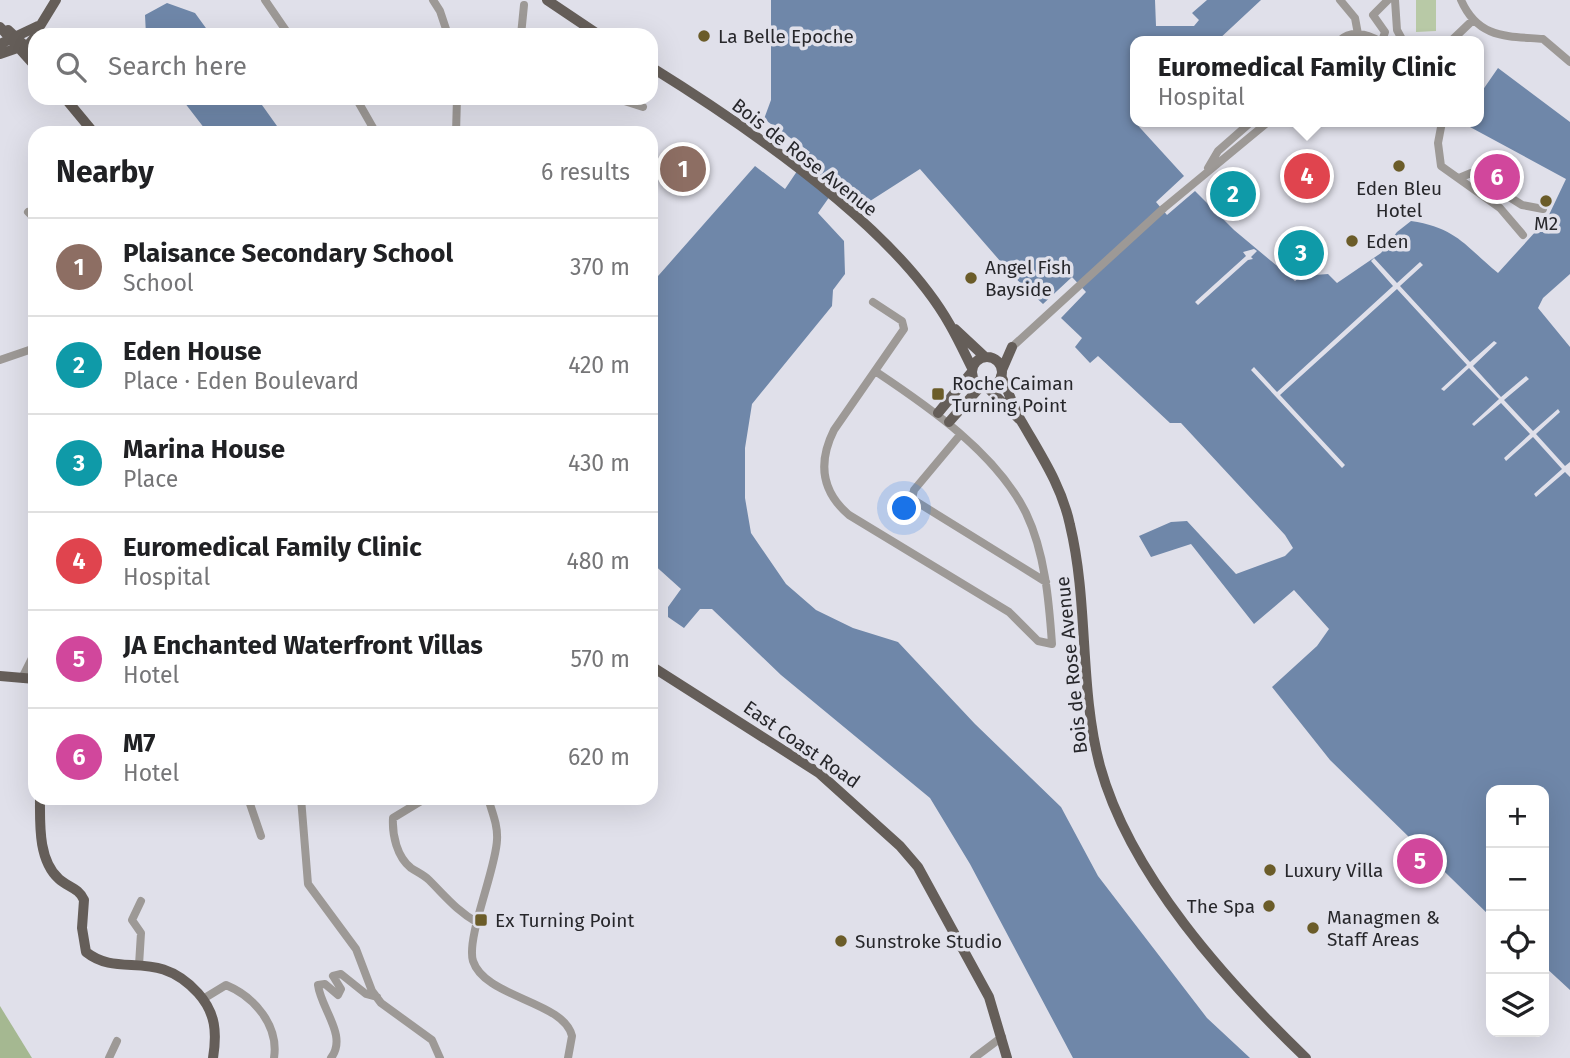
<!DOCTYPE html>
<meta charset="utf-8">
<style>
body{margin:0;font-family:"Fira Sans",sans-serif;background:#f2f2f2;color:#202124}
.controls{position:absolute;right:21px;bottom:21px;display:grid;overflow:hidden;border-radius:14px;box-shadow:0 7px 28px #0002}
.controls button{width:63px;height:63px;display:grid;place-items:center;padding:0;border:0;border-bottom:2px solid #e0e0e0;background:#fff;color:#202124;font:35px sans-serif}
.you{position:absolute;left:905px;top:509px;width:24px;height:24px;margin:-18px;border:5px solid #fff;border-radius:50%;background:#1a73e8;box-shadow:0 0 0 10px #1a73e833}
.badge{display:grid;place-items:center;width:46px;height:46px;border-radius:50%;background:#2563eb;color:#fff;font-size:23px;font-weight:700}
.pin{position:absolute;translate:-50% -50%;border:4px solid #fff;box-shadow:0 2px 7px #0006}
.popup{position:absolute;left:1130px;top:36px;width:354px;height:91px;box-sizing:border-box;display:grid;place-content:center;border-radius:14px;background:#fff;filter:drop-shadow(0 2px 5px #0005);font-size:23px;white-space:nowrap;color:#757577}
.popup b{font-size:26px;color:#202124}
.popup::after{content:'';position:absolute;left:50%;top:100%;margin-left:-14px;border:14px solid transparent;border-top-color:#fff}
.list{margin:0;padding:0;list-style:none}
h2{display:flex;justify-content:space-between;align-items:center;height:91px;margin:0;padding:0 28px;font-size:30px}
h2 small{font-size:23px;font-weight:400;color:#757577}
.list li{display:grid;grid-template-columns:46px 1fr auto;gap:21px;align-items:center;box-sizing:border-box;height:98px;padding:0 28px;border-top:2px solid #e0e0e0}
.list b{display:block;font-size:26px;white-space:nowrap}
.list p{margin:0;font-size:23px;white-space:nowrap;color:#757577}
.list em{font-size:23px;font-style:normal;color:#757577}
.icon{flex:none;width:38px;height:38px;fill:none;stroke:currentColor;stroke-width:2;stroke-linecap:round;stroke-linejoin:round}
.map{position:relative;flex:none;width:1570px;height:1058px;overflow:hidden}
.search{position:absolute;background:#fff;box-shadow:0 7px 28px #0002;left:28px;top:28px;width:630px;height:77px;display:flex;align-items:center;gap:18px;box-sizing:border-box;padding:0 24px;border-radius:21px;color:#757577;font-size:26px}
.panel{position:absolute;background:#fff;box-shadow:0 7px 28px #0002;left:28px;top:126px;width:630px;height:679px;border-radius:21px}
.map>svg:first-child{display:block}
.green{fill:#b8c9a6}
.forest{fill:#a5b891}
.water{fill:#6f87a9}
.pier{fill:#e0e0ea}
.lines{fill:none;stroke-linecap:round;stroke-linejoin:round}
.minor{stroke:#9d9996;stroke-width:8}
.major{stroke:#655e59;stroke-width:10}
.poi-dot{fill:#6b5c29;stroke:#e0e0ea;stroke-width:2.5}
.labels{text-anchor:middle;stroke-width:7;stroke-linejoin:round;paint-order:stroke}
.poi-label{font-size:19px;fill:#27272b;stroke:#e0e0ea;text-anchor:start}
.street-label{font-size:19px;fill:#27272b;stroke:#e0e0ea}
</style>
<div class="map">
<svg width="1570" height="1058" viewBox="0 0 1570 1058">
<rect width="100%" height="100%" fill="#e0e0ea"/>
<!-- green -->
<path class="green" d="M1416 0H1436V31L1416 32Z"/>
<!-- forest -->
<path class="forest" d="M0 1006 32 1058H0Z"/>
<!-- water -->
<path class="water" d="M771 0H1155L1156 26H1194L1199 20 1192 13 1207 0H1261L1217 41H1136V116L1132 119 1184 176 1156 202 1167 215 1195 191 1234 230 1295 281 1301 276 1328 274 1337 283 1381 253 1397 232 1411 221C1457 228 1465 246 1498 273L1547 219 1566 179 1470 127 1472 122H1478L1480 94 1498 68 1570 122V274L1543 298 1538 308 1570 347V990L1544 966V790H1491V917L1330 760 1272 687 1317 646 1329 629 1294 590 1254 624 1191 544 1151 557 1139 536 1171 522 1187 521 1236 574 1285 556 1293 548 1285 535 1181 423H1170L1098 356 1090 363 1075 347 1082 338 1061 318 1086 292 1072 277 1043 304 1014 277 920 169 867 203 842 179 818 213 844 241 845 274 833 290 832 306 752 404 745 448V498L751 533 786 584 816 610 853 628 898 642 975 724 1061 807 1098 876 1207 1018 1250 1058H1073L970 864 930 798 781 675 712 609H700L684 628 668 617V607L681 589 651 562V284L755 166 785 189 810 152 764 119 771 100Z
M167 3 195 13 211 35H146L145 15Z
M181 98H257L282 133H208Z"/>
<!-- pier -->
<path class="pier" d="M1254 249 1257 251 1251 257 1253 259 1248 260 1198 305 1195 302 1246 256 1243 252Z
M1374 258 1397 283 1420 262 1423 265 1400 286 1470 362 1494 341 1497 343 1473 366 1501 397 1526 376 1529 379 1504 400 1533 431 1558 409 1560 412 1536 434 1565 466 1570 462V477L1565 472 1536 497 1534 494 1562 469 1533 437 1506 461 1504 458 1530 434 1501 403 1474 426 1472 424 1499 399 1469 368 1444 391 1441 389 1467 365 1397 289 1280 395 1345 465 1342 468 1251 370 1254 367 1277 392 1393 286 1371 261Z"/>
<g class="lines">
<!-- minor -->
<path class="minor" d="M265 0 289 35
M433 0 440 11 448 35
M1340 0 1355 18 1358 34 1354 41
M1395 0 1397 30 1403 41
M1461 0C1478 39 1507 36 1543 39L1570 62
M521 35 524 5
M1339 41C1351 30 1366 33 1379 41
M1382 41 1385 32 1373 15 1388 0
M1451 41 1473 20
M356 98 376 133
M615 98 643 107
M1442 122 1438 143 1441 166 1500 208 1523 235
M456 133 457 98
M1208 168 1218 151 1251 122
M1459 178 1471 173 1522 205 1543 209
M28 212 35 219
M873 302 902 321 904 329 834 430C818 462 821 491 849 515L1009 612 1038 641 1052 644C1049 601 1045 553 1026 513 996 453 929 407 875 371
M1012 347 1164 208 1268 122
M0 360 35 348
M960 435 914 490 912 499 1046 582
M22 678 35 652
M78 798H88
M210 798H220
M248 798 261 836
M301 798 308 884 356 949 372 991 381 1003 432 1040 440 1058
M426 798 393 818C392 835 397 857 411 868 417 872 424 875 429 880 447 898 456 910 478 923
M488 798C492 812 498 825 497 840 496 869 466 938 473 961 485 998 564 1001 572 1036L568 1058
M139 965 141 933 132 920 141 901
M203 999 226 985C255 997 279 1026 274 1058
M109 1058 117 1041
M331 1058C348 1036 321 1009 318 985L325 984 338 995 341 989 333 976 341 974 366 994 377 997
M974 1058 1002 1037"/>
<!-- major -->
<path class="major" d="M547 0 599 35
M0 27 35 66
M8 30 25 46 35 61
M37 31 56 0
M0 44 38 26
M0 54 29 44 35 37
M651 67C746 126 895 227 950 325 958 339 965 354 972 368
M65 98 94 133
M955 329 985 357
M972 372a15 15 0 1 1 30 0a15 15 0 1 1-30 0Z
M1002 370 1012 347
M1001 376C1009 392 1014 410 1023 424 1042 457 1062 487 1070 525 1089 604 1079 688 1100 766 1130 875 1226 981 1306 1058
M987 387 1019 419
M938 413 971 373
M949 422 981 386
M651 666 819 773 900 846 918 867 989 997 1007 1058
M0 676 35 679
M40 798C40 824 38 860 59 879 68 887 79 888 84 900L82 928 86 952C120 979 156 947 198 993 216 1013 217 1033 213 1058"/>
</g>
<!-- markers -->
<g class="poi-dot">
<circle cx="704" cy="36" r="7"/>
<circle cx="1399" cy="166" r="7"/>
<circle cx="1546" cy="201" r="7"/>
<circle cx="1352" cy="241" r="7"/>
<circle cx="971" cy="278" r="7"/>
<rect x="931" y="387" width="14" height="14" rx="3.5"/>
<circle cx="1270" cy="870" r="7"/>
<circle cx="1269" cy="906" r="7"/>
<rect x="474" y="913" width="14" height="14" rx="3.5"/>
<circle cx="1313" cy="928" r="7"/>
<circle cx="841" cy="941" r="7"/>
</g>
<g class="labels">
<!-- poi labels -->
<g class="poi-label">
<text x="718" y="43">La Belle Epoche</text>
<text x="1399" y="195" text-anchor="middle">Eden Bleu<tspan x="1399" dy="22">Hotel</tspan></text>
<text x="1546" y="230" text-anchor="middle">M2</text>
<text x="1366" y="248">Eden</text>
<text x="985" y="274">Angel Fish<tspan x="985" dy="22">Bayside</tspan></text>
<text x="952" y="390">Roche Caiman<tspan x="952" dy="22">Turning Point</tspan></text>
<text x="1284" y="877">Luxury Villa</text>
<text x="1255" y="913" text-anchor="end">The Spa</text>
<text x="1327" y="924">Managmen &amp;<tspan x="1327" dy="22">Staff Areas</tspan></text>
<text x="495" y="927">Ex Turning Point</text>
<text x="855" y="948">Sunstroke Studio</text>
</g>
<!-- street labels -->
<g class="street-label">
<text transform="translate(805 157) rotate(38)" y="7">Bois de Rose Avenue</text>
<text transform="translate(1071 665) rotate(-96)" y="7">Bois de Rose Avenue</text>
<text transform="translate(802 744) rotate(35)" y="7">East Coast Road</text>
</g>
</g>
</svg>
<div class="controls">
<button>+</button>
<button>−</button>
<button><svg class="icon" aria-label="locate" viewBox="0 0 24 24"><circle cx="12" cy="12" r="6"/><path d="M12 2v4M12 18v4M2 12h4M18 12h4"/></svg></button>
<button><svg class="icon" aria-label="layers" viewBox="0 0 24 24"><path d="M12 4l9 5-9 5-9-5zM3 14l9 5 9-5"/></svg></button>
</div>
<div class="you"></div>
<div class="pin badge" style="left:683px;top:169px;background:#8d6e63">1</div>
<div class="pin badge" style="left:1233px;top:194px;background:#0f9aa8">2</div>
<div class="pin badge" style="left:1301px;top:253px;background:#0f9aa8">3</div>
<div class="pin badge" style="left:1307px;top:176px;background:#e0444e">4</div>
<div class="popup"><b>Euromedical Family Clinic</b>Hospital</div>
<div class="pin badge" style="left:1420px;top:861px;background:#d1479c">5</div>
<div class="pin badge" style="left:1497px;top:177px;background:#d1479c">6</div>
<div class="search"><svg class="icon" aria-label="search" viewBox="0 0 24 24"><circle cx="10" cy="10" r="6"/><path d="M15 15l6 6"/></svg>Search here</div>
<section class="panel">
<h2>Nearby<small>6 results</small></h2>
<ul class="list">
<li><span class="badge" style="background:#8d6e63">1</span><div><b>Plaisance Secondary School</b><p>School</p></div><em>370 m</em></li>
<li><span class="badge" style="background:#0f9aa8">2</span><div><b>Eden House</b><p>Place · Eden Boulevard</p></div><em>420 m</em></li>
<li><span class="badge" style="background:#0f9aa8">3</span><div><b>Marina House</b><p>Place</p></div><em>430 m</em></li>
<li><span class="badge" style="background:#e0444e">4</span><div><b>Euromedical Family Clinic</b><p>Hospital</p></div><em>480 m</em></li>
<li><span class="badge" style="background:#d1479c">5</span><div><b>JA Enchanted Waterfront Villas</b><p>Hotel</p></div><em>570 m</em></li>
<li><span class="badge" style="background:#d1479c">6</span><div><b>M7</b><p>Hotel</p></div><em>620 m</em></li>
</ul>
</section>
</div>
